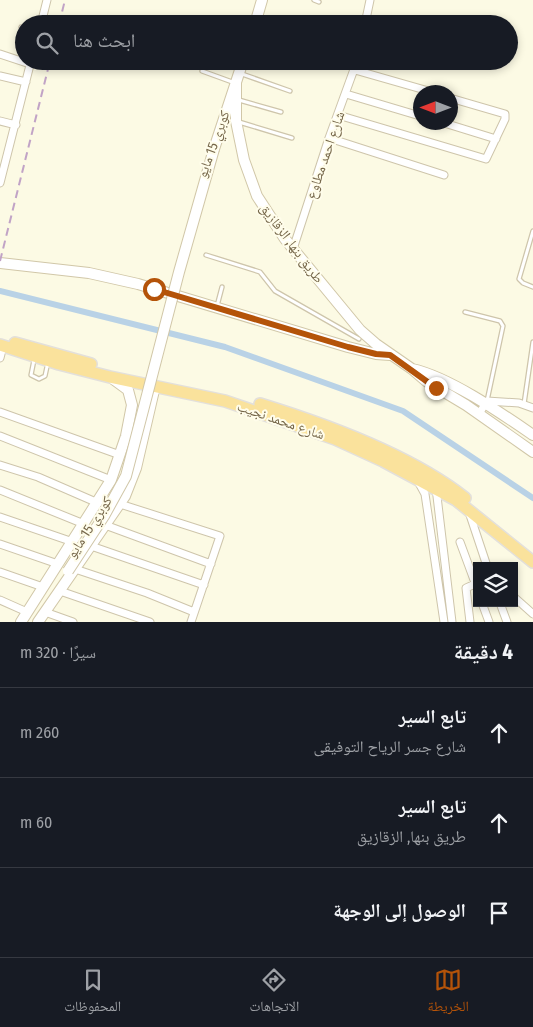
<!DOCTYPE html>
<html lang="ar">
<meta charset="utf-8">
<style>
body{margin:0;font-family:"Fira Sans Condensed","Noto Naskh Arabic",sans-serif;background:#20242c;color:#f1f3f6;direction:rtl}
.controls{position:absolute;right:15px;bottom:15px;display:grid;overflow:hidden;border-radius:0px;box-shadow:0 2px 8px #0003}
.controls button{width:45px;height:45px;display:grid;place-items:center;padding:0;border:0;border-bottom:1px solid #363941;background:#171b24;color:#f1f3f6;font:25px sans-serif}
.compass{position:absolute;left:413px;top:85px;width:45px;height:45px;border-radius:50%;background:#171b24;box-shadow:0 2px 8px #0003;rotate:270deg}
.stop{position:absolute;width:15px;height:15px;margin:-11px;border:4px solid #b45309;border-radius:50%;background:#fff}
.stop.end{background:#b45309;border-color:#fff;box-shadow:0 1px 5px #0008}
.list{margin:0;padding:0;list-style:none}
h2{display:flex;justify-content:space-between;align-items:center;height:65px;margin:0;padding:0 20px;font-size:21px}
h2 small{font-size:16px;font-weight:400;color:#9ea1a6}
.list li{display:grid;grid-template-columns:32px 1fr auto;gap:15px;align-items:center;box-sizing:border-box;height:90px;padding:0 20px;border-top:1px solid #363941}
.list b{display:block;font-size:19px;white-space:nowrap}
.list p{margin:0;font-size:16px;white-space:nowrap;color:#9ea1a6}
.list em{font-size:16px;font-style:normal;color:#9ea1a6}
.icon{flex:none;width:28px;height:28px;fill:none;stroke:currentColor;stroke-width:2;stroke-linecap:round;stroke-linejoin:round}
.map{position:relative;flex:none;width:533px;height:622px;overflow:hidden;direction:ltr}
.search{position:absolute;background:#171b24;box-shadow:0 2px 8px #0003;left:15px;right:15px;top:15px;height:55px;display:flex;align-items:center;gap:12px;box-sizing:border-box;padding:0 18px;border-radius:28px;color:#9ea1a6;font-size:19px}
.sheet{height:335px;background:#171b24}
nav{display:flex;justify-content:space-around;align-items:center;box-sizing:border-box;height:70px;border-top:1px solid #363941;background:#171b24;font-size:14px;color:#9ea1a6}
nav a{display:grid;justify-items:center;gap:2px}
nav .on{color:#b45309}
.map>svg:first-child{display:block}
.lines{fill:none;stroke-linecap:round;stroke-linejoin:round}
.canal{stroke:#b9d2e6;stroke-width:6}
.service-casing{stroke:#cec5ab;stroke-width:5.5}
.minor-casing{stroke:#cec5ab;stroke-width:9}
.secondary-casing{stroke:#d1c7a8;stroke-width:12}
.trunk-casing{stroke:#e3e0db;stroke-width:14}
.service{stroke:#fff;stroke-width:3}
.minor{stroke:#fff;stroke-width:7}
.secondary{stroke:#fff;stroke-width:10}
.trunk{stroke:#fae29c;stroke-width:11}
.rail{stroke:#c1a3c6;stroke-width:2;stroke-dasharray:8 5;stroke-linecap:butt}
.secondary-bridge-casing{stroke:#d1c7a8;stroke-width:12;stroke-linecap:butt}
.secondary-bridge{stroke:#fff;stroke-width:10}
.route{stroke:#b45309;stroke-width:6}
.labels{text-anchor:middle;stroke-width:4;stroke-linejoin:round;paint-order:stroke}
.street-label{font-size:14px;fill:#756649;stroke:#fffdeb}
</style>
<div class="map">
<svg width="533" height="622" viewBox="0 0 533 622">
<rect width="100%" height="100%" fill="#fcfae4"/>
<g class="lines">
<!-- canal -->
<path class="canal" d="M0 291 225 347 403 411 533 498"/>
<defs>
<path id="service" d="M314 0 319 2
M21 27 24 28
M202 71 235 83
M242 74 290 91
M239 100 281 112
M239 122 292 138
M533 231 519 279 523 283 533 287
M206 255 260 272 275 291 359 339
M217 306 222 287
M465 312 500 321 503 326 487 401
M34 360 31 375 39 379 45 376 48 362
M524 404 533 342"/>
<path id="minor" d="M41 24 47 0
M365 24 370 0
M0 54 30 64
M355 70 432 92
M0 76 26 82
M346 94 420 116
M338 115 486 159 505 119V114L450 98
M0 121 16 125
M441 122 496 139
M329 138 444 175
M0 183 31 61
M293 249 329 138 357 61
M0 358 3 346
M0 412 120 455
M479 414 487 401 519 403 533 408
M0 436 111 480
M0 465 38 477 98 503
M419 483 425 494 444 622
M436 488 452 622
M0 490 84 524
M120 504 220 536 191 622
M469 512 487 566
M0 517 73 542
M105 525 211 564
M460 542 477 588
M0 544 58 564
M91 546 204 585
M75 569 147 593 194 612
M0 572 43 587
M60 591 150 622
M514 597 533 614
M0 600 27 612
M482 603 489 622
M500 603 507 622
M45 612 73 622
M470 622 466 588 475 584"/>
<path id="secondary" d="M255 24 262 0
M236 83V121L244 160 257 196 285 239 360 330 376 344 412 369 426 381 466 405 533 452
M214 149 243 61
M0 263 89 273 138 284 348 347 376 354 390 355
M412 369C449 377 501 413 533 435
M21 622 111 480 126 436 132 405 128 390 113 379
M38 622 125 496 136 468 155 386"/>
<path id="trunk" d="M15 343 91 364
M0 345 59 364 110 377 225 401 335 439 383 461 456 500 533 562
M260 404C325 424 412 456 465 498"/>
</defs>
<!-- service casing -->
<use href="#service" class="service-casing"/>
<!-- minor casing -->
<use href="#minor" class="minor-casing"/>
<!-- secondary casing -->
<use href="#secondary" class="secondary-casing"/>
<!-- trunk casing -->
<use href="#trunk" class="trunk-casing"/>
<!-- service -->
<use href="#service" class="service"/>
<!-- minor -->
<use href="#minor" class="minor"/>
<!-- secondary -->
<use href="#secondary" class="secondary"/>
<!-- trunk -->
<use href="#trunk" class="trunk"/>
<!-- rail -->
<path class="rail" d="M59 24 65 0
M0 261 50 61"/>
<defs>
<path id="secondary-bridge" d="M68 571 104 516 126 476 179 272 214 149"/>
</defs>
<!-- secondary-bridge casing -->
<use href="#secondary-bridge" class="secondary-bridge-casing"/>
<!-- secondary-bridge -->
<use href="#secondary-bridge" class="secondary-bridge"/>
</g>
<g class="lines">
<!-- route -->
<path class="route" d="M154 289 348 347 376 354 390 355 436 388"/>
</g>
<g class="labels">
<!-- street labels -->
<g class="street-label">
<text transform="translate(213 144) rotate(-70)" y="5">كوبري 15 مايو</text>
<text transform="translate(325 155) rotate(-71)" y="5">شارع احمد مطاوع</text>
<text transform="translate(292 243) rotate(53)" y="5">طريق بنها, الزقازيق</text>
<text transform="translate(281 420) rotate(19)" y="5">شارع محمد نجيب</text>
<text transform="translate(89 527) rotate(-57)" y="5">كوبري 15 مايو</text>
</g>
</g>
</svg>
<div class="controls">
<button><svg class="icon" aria-label="layers" viewBox="0 0 24 24"><path d="M12 4l9 5-9 5-9-5zM3 14l9 5 9-5"/></svg></button>
</div>
<svg class="compass" viewBox="-18 -18 36 36"><path d="M0-13l5 13h-10z" fill="#e53935"/><path d="M0 13l5-13h-10z" fill="#9ea1a6"/></svg>
<div class="stop" style="left:154px;top:289px"></div>
<div class="stop end" style="left:436px;top:388px"></div>
<div class="search"><svg class="icon" aria-label="search" viewBox="0 0 24 24"><circle cx="10" cy="10" r="6"/><path d="M15 15l6 6"/></svg>ابحث هنا</div>
</div>
<section class="sheet">
<h2>4 دقيقة<small>سيرًا · 320 m</small></h2>
<ul class="list">
<li><svg class="icon" aria-label="ahead" viewBox="0 0 24 24"><path d="M12 20V5M6 11l6-6 6 6"/></svg><div><b>تابع السير</b><p>شارع جسر الرياح التوفيقى</p></div><em>260 m</em></li>
<li><svg class="icon" aria-label="ahead" viewBox="0 0 24 24"><path d="M12 20V5M6 11l6-6 6 6"/></svg><div><b>تابع السير</b><p>طريق بنها, الزقازيق</p></div><em>60 m</em></li>
<li><svg class="icon" aria-label="arrive" viewBox="0 0 24 24"><path d="M6 21V4h12l-3 4 3 4H6"/></svg><div><b>الوصول إلى الوجهة</b></div></li>
</ul>
</section>
<nav>
<a class="on"><svg class="icon" aria-label="map" viewBox="0 0 24 24"><path d="M3 6l6-2 6 2 6-2v14l-6 2-6-2-6 2zM9 4v14M15 6v14"/></svg>الخريطة</a>
<a><svg class="icon" aria-label="directions" viewBox="0 0 24 24"><path d="M12 3l9 9-9 9-9-9zM9 14v-3h6M13 9l2 2-2 2"/></svg>الاتجاهات</a>
<a><svg class="icon" aria-label="saved" viewBox="0 0 24 24"><path d="M7 4h10v16l-5-4-5 4z"/></svg>المحفوظات</a>
</nav>
